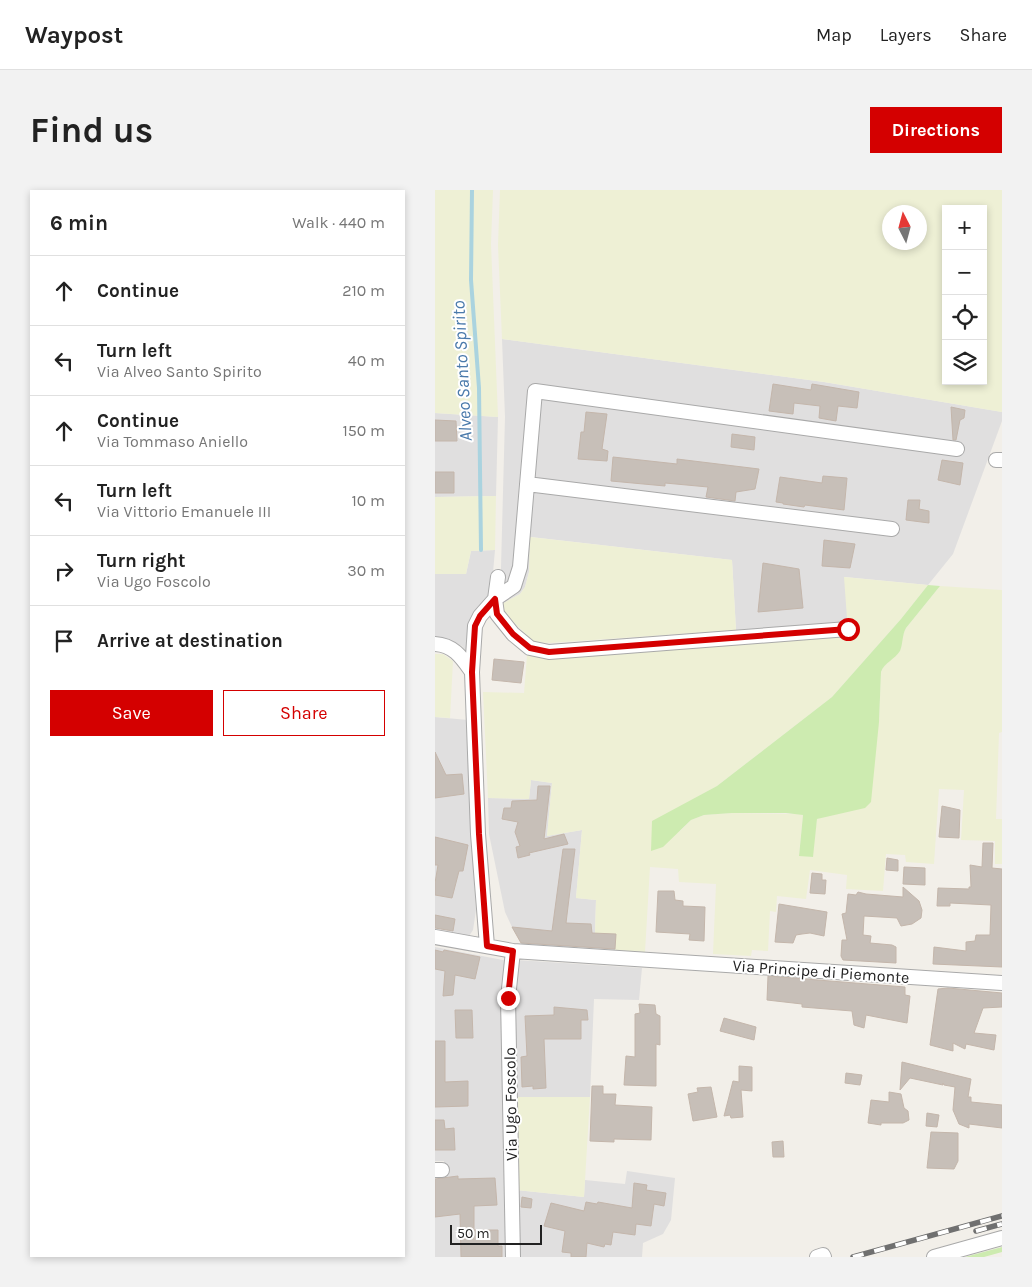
<!DOCTYPE html>
<meta charset="utf-8">
<style>
body{margin:0;font-family:Karla,sans-serif;background:#f2f2f2;color:#222}
.controls{position:absolute;right:15px;top:15px;display:grid;overflow:hidden;border-radius:0px;box-shadow:0 2px 8px #0003}
.controls button{width:45px;height:45px;display:grid;place-items:center;padding:0;border:0;border-bottom:1px solid #e0e0e0;background:#fff;color:#222;font:25px sans-serif}
.compass{position:absolute;left:447px;top:15px;width:45px;height:45px;border-radius:50%;background:#fff;box-shadow:0 2px 8px #0003;rotate:354deg}
.scale{position:absolute;left:15px;bottom:12px;width:92px;box-sizing:border-box;padding-left:5px;border:2px solid #222;border-top:0;font-size:14px;line-height:18px;white-space:nowrap;color:#222;-webkit-text-stroke:4px #fff;paint-order:stroke}
.stop{position:absolute;width:15px;height:15px;margin:-11px;border:4px solid #d40000;border-radius:50%;background:#fff}
.stop.end{background:#d40000;border-color:#fff;box-shadow:0 1px 5px #0008}
.list{margin:0;padding:0;list-style:none}
h2{display:flex;justify-content:space-between;align-items:center;height:65px;margin:0;padding:0 20px;font-size:21px}
h2 small{font-size:16px;font-weight:400;color:#767676}
.list li{display:grid;grid-template-columns:32px 1fr auto;gap:15px;align-items:center;box-sizing:border-box;height:70px;padding:0 20px;border-top:1px solid #e0e0e0}
.list b{display:block;font-size:19px;white-space:nowrap}
.list p{margin:0;font-size:16px;white-space:nowrap;color:#767676}
.list em{font-size:16px;font-style:normal;color:#767676}
.actions{display:flex;gap:10px;padding:15px 20px}
.actions a{flex:1;padding:11px 0;border:1px solid #d40000;border-radius:0px;text-align:center;font-size:18px;color:#d40000}
.actions .main{background:#d40000;color:#fff}
.icon{flex:none;width:28px;height:28px;fill:none;stroke:currentColor;stroke-width:2;stroke-linecap:round;stroke-linejoin:round}
.map{position:relative;flex:none;width:567px;height:1067px;overflow:hidden;border-radius:0px}
header{display:flex;align-items:center;gap:30px;box-sizing:border-box;height:70px;padding:0 25px;background:#fff;border-bottom:1px solid #e0e0e0}
header strong{font-size:24px}
nav{display:flex;gap:28px;margin-inline-start:auto;font-size:18px}
.intro{display:flex;align-items:center;justify-content:space-between;box-sizing:border-box;height:120px;padding:0 30px}
h1{margin:0;font-size:35px}
.button{padding:12px 22px;border-radius:0px;background:#d40000;color:#fff;font-size:18px;font-weight:700}
main{display:flex;gap:30px;padding:0 30px}
aside{flex:1;background:#fff;border-radius:0px;box-shadow:0 2px 8px #0003}
.map>svg:first-child{display:block}
.residential{fill:#e0dfdf}
.farmland{fill:#eef0d5;fill-rule:evenodd}
.grass{fill:#cdebb0}
.lines{fill:none;stroke-linecap:round;stroke-linejoin:round}
.stream{stroke:#aad3df;stroke-width:4}
.building{fill:#c7bfb8;stroke:#c4b6ab}
.minor-casing{stroke:#a9a9a9;stroke-width:16}
.minor{stroke:#fff;stroke-width:14}
.rail-casing{stroke:#707070;stroke-width:5.5}
.rail{stroke:#fff;stroke-width:4;stroke-dasharray:11;stroke-linecap:butt}
.route{stroke:#d40000;stroke-width:6}
.labels{text-anchor:middle;stroke-width:4;stroke-linejoin:round;paint-order:stroke}
.street-label{font-size:16px;fill:#222;stroke:#fff}
.water-label{font-size:18px;font-style:italic;fill:#4a7aab;stroke:#fff}
</style>
<header>
<strong>Waypost</strong>
<nav><a>Map</a><a>Layers</a><a>Share</a></nav>
</header>
<div class="intro"><h1>Find us</h1><a class="button">Directions</a></div>
<main>
<aside>
<h2>6 min<small>Walk · 440 m</small></h2>
<ul class="list">
<li><svg class="icon" aria-label="ahead" viewBox="0 0 24 24"><path d="M12 20V5M6 11l6-6 6 6"/></svg><div><b>Continue</b></div><em>210 m</em></li>
<li><svg class="icon" aria-label="left" viewBox="0 0 24 24"><path d="M17 20v-9H6M10 6l-5 5 5 5"/></svg><div><b>Turn left</b><p>Via Alveo Santo Spirito</p></div><em>40 m</em></li>
<li><svg class="icon" aria-label="ahead" viewBox="0 0 24 24"><path d="M12 20V5M6 11l6-6 6 6"/></svg><div><b>Continue</b><p>Via Tommaso Aniello</p></div><em>150 m</em></li>
<li><svg class="icon" aria-label="left" viewBox="0 0 24 24"><path d="M17 20v-9H6M10 6l-5 5 5 5"/></svg><div><b>Turn left</b><p>Via Vittorio Emanuele III</p></div><em>10 m</em></li>
<li><svg class="icon" aria-label="right" viewBox="0 0 24 24"><path d="M7 20v-9h11M14 6l5 5-5 5"/></svg><div><b>Turn right</b><p>Via Ugo Foscolo</p></div><em>30 m</em></li>
<li><svg class="icon" aria-label="arrive" viewBox="0 0 24 24"><path d="M6 21V4h12l-3 4 3 4H6"/></svg><div><b>Arrive at destination</b></div></li>
</ul>
<div class="actions"><a class="main">Save</a><a>Share</a></div>
</aside>
<div class="map">
<svg width="567" height="1067" viewBox="0 0 567 1067">
<rect width="100%" height="100%" fill="#f2efe9"/>
<!-- residential -->
<path class="residential" d="M67 149 389 192 567 222V231L518 364 493 395 410 387 413 435 301 440 297 370 96 347 94 382 90 397 85 404 65 415 70 227Z
M0 223 63 227 61 306 0 307Z
M60 360 55 416 34 466 27 456 11 449 0 450V384H31L36 361Z
M0 527 33 530 36 645 41 720 38 740 34 746 0 744Z
M96 590 117 593 112 646 147 640 141 708 161 710 160 743 181 745 180 760 143 757 141 759 90 757 86 752 77 737 70 722 54 644 53 608 94 609Z
M0 757 73 771 74 1067H0V982L9 981V971H0Z
M81 770 207 778 204 810 159 809 155 907H83L79 815Z
M192 981 240 988 236 1030 228 1044 208 1053 207 1067H82L81 1000 149 1007 150 990 190 994Z"/>
<!-- farmland -->
<path class="farmland" d="M0 0H58L56 54 63 227 0 223Z
M65 0H567V222L389 192 67 149 63 55ZM511 19H548V191H511ZM454 22H484V52H454Z
M61 306 60 360 36 361 31 384H0V307Z
M95 347 297 370 301 440 115 453 99 452 65 419V415L85 404 90 397 94 382Z
M409 387 493 395 466 429 397 507 282 596 217 632 245 641 256 630 269 625 297 623 368 624 364 665 377 667 382 629 399 624 444 532 446 482 448 477 465 461 468 445 471 438 505 396 567 400V542L564 543 561 629H567V674H560V651L526 650 529 600 504 599 499 674 471 672 470 665 451 664 448 701 411 699 412 685 375 680 371 709 342 706 341 722 335 721 333 761 317 760 316 766 278 764 281 694 244 692 243 679 215 677 210 762 180 760 181 745 160 743 161 710 141 708 147 640 112 646 117 593 96 590 94 609 53 608 48 502 89 503 92 465 127 467 413 442Z
M0 464H8L18 471 15 528 0 527Z
M83 907H155L149 1007 81 1000Z"/>
<!-- grass -->
<path class="grass" d="M493 395 505 396 471 438C467 445 468 454 465 461 460 469 449 473 446 482L444 532 436 612 430 618 382 629 378 667 364 666 368 625 351 623H297L269 625 256 630 228 657 216 661 217 631 282 596 397 507 466 429Z
M567 1057V1062L549 1067H530Z"/>
<g class="lines">
<!-- stream -->
<path class="stream" d="M37 0 36 90 44 198 46 360"/>
</g>
<!-- building -->
<path class="building" d="M338 194 376 200 377 194 424 202 422 218 403 216 401 231 384 228 385 216 359 213 358 224 334 221Z
M516 217 530 220 529 228 525 230 521 250H518Z
M151 222 172 224 167 259 173 261 172 271 143 269 146 242H149Z
M0 230 21 231 22 251H0Z
M297 244 320 247 319 260 296 257Z
M178 267 242 274V269L324 279 320 299 301 302 300 311 271 307 273 297 230 293V296L176 291Z
M507 270 528 273 525 295 503 290Z
M0 282H19V303H0Z
M388 286 412 288 409 320 370 315 369 317 348 314V313L341 312 345 287 387 293Z
M473 310H485L484 319 494 321V333L471 330Z
M389 350 420 354 415 378 387 376Z
M328 373 364 379 368 418 323 422Z
M59 469 89 472 86 493 57 490Z
M0 562 11 585 27 584 29 604 0 608Z
M103 596H115L109 649 129 644 133 654 94 663 95 665 83 668 81 657 85 656 80 642 83 632 67 629 69 618H76L77 611 102 610Z
M507 616 525 620 524 648 504 647Z
M0 647 33 655 28 681H24L17 708 0 705V693L3 675H0Z
M548 653H558L557 678 567 679V777L498 774 499 757 531 761V752L540 751 541 745H555L556 715 515 713V716H502L503 698 534 699V697H536L535 675 547 677Z
M128 659H140L131 733 156 734 157 743 181 744 180 759 86 753 77 737 117 741Z
M452 668 463 670V681L451 680Z
M469 677 490 678V695L468 694Z
M377 683 387 684V690H391L390 704 375 703Z
M468 697 484 711 487 720 486 728 477 734 466 736 462 728 429 726 428 745 436 746 435 753 457 755 461 757V773L408 770 406 766 407 750H412L407 724 411 723 413 704 421 705 423 702 431 704 468 707Z
M223 701H239L240 710 248 711V716L270 717 269 751 254 750 255 744 221 742Z
M344 714 392 722 389 746 375 743 367 744 361 745 358 753 340 752Z
M0 725 20 729 18 741 0 738Z
M0 760 8 762 9 760 45 767 40 789 20 785 18 805 8 806 10 781 0 779Z
M333 786 470 797V805L475 806 472 833 431 825 429 838 419 835 417 821 367 817V814L332 810Z
M513 798 567 803V817L548 818 539 843 561 845 559 860 531 854 530 859 518 853V861L495 855 503 799Z
M204 814 220 815 221 824 225 826V855L221 854V896L189 895 191 866 200 867V824L205 823Z
M119 817 152 820 153 830H146V849H109L111 898 98 899V896L87 897 86 867 92 866 90 826 119 825Z
M20 820H37L38 848H21Z
M289 828 321 837 319 850 285 841Z
M0 851H10V892L33 891V916L0 917Z
M467 872 536 889 533 907H536V912L567 915V938L534 934V938L524 934 518 920 520 897 509 895 508 893V895L475 888 465 900Z
M304 876 317 877V901L306 900 308 927 296 928 295 925 289 926 298 891 304 892Z
M411 883 427 885 425 895 410 893Z
M157 896H168V904H181L180 915 217 917 216 950 179 949V952L155 951Z
M276 897 282 927 258 931 253 904 263 902 262 898Z
M454 902 466 904 469 918 473 921 474 930 468 933H446V935L433 933 436 910 454 912Z
M492 923 504 925 502 937 491 936Z
M0 930H9L10 939 19 938 20 960H0Z
M496 942 523 943V971L519 979 492 978Z
M348 951 349 967H338L337 952Z
M23 986V989L60 988 62 1015 39 1016V1040H63V1056H67V1067H26L25 1024 0 1027V989Z
M199 993 212 995 211 1000 231 1003 229 1016 219 1014 216 1036 201 1034 200 1045 178 1042 176 1055 170 1054 169 1057 152 1053 151 1067H136V1063L127 1062 130 1041 109 1036 116 1013 149 1021 151 1012 162 1014 163 1012 197 1018Z
M87 1007 97 1009 96 1018 86 1017Z"/>
<g class="lines">
<defs>
<path id="minor" d="M561 270H567
M92 294 457 339
M63 387 60 409 62 424 78 444 95 458 114 462 413 439
M0 454C19 455 27 468 37 482
M0 747 78 761 567 793
M52 756 43 644 37 482 40 436 45 426 60 409 79 396 85 377 100 201 522 259
M78 761 73 808 78 1067
M0 980H7
M382 1067 388 1065 389 1067
M499 1067 567 1048"/>
</defs>
<!-- minor casing -->
<use href="#minor" class="minor-casing"/>
<!-- minor -->
<use href="#minor" class="minor"/>
<defs>
<path id="rail" d="M541 1041 567 1034
M418 1067 567 1026"/>
</defs>
<!-- rail casing -->
<use href="#rail" class="rail-casing"/>
<!-- rail -->
<use href="#rail" class="rail"/>
</g>
<g class="lines">
<!-- route -->
<path class="route" d="M73 808 78 761 52 756 44 644 37 482 40 436 45 426 60 409 62 424 78 444 95 458 114 462 413 439"/>
</g>
<g class="labels">
<!-- street labels -->
<g class="street-label">
<text transform="translate(386 781) rotate(4)" y="6">Via Principe di Piemonte</text>
<text transform="translate(75 914) rotate(-91)" y="6">Via Ugo Foscolo</text>
</g>
<!-- water labels -->
<g class="water-label">
<text transform="translate(27 181) rotate(-93)" y="6">Alveo Santo Spirito</text>
</g>
</g>
</svg>
<div class="controls">
<button>+</button>
<button>−</button>
<button><svg class="icon" aria-label="locate" viewBox="0 0 24 24"><circle cx="12" cy="12" r="6"/><path d="M12 2v4M12 18v4M2 12h4M18 12h4"/></svg></button>
<button><svg class="icon" aria-label="layers" viewBox="0 0 24 24"><path d="M12 4l9 5-9 5-9-5zM3 14l9 5 9-5"/></svg></button>
</div>
<svg class="compass" viewBox="-18 -18 36 36"><path d="M0-13l5 13h-10z" fill="#e53935"/><path d="M0 13l5-13h-10z" fill="#767676"/></svg>
<div class="scale">50 m</div>
<div class="stop" style="left:413px;top:439px"></div>
<div class="stop end" style="left:73px;top:808px"></div>
</div>
</main>
